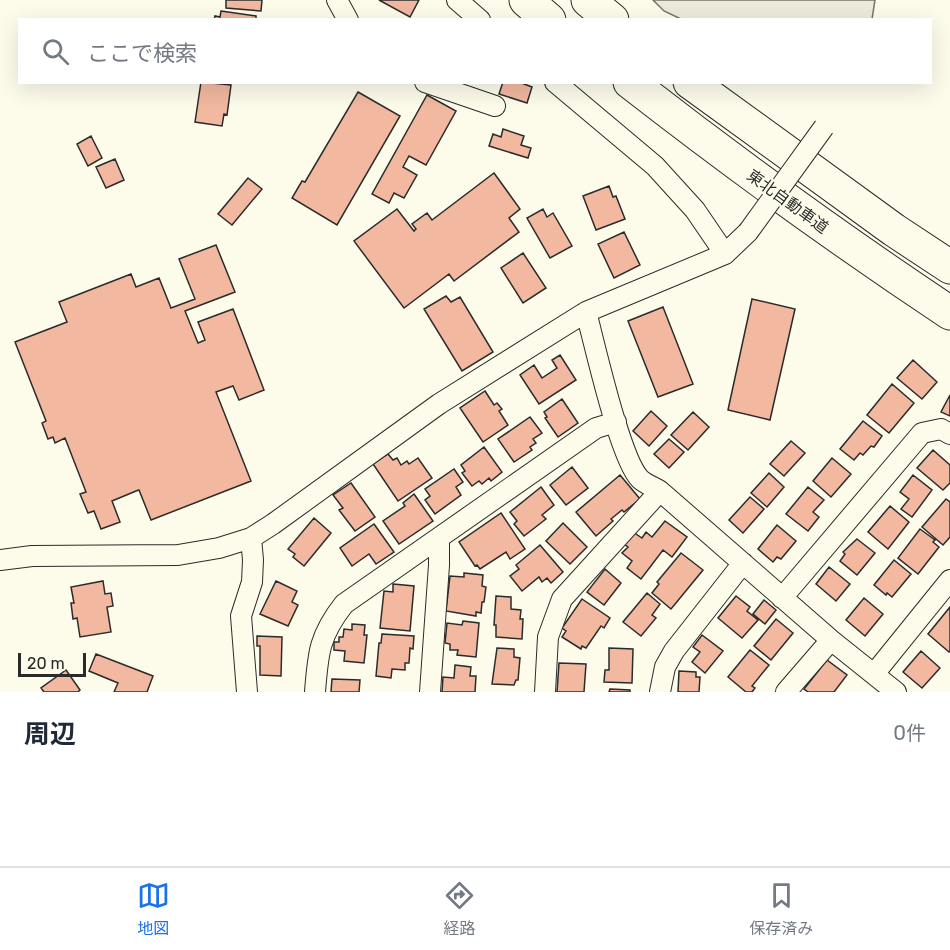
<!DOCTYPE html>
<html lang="ja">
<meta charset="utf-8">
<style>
body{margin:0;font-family:Rubik,"Noto Sans JP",sans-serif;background:#f6f6f7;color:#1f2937}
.scale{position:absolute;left:18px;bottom:15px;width:68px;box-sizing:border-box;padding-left:6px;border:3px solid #2b2b2b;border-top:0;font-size:16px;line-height:21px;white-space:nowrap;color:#2b2b2b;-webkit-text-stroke:4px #fdfbea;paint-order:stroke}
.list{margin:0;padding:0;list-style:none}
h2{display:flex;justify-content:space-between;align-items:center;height:78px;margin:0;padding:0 24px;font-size:26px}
h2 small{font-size:20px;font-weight:400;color:#747a83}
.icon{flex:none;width:33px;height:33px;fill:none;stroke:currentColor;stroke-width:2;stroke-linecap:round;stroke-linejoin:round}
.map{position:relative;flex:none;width:950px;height:692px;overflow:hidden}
.search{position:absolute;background:#fff;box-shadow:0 6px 24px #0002;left:18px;right:18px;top:18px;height:66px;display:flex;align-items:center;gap:15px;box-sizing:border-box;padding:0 21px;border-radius:0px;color:#747a83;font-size:22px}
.sheet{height:174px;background:#fff}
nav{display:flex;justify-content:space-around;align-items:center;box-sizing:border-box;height:84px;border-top:2px solid #e0e1e3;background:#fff;font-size:16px;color:#747a83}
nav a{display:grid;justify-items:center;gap:3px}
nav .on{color:#1a73e8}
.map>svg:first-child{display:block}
.green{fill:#ecebdb;stroke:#74746e;stroke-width:1.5}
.building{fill:#f2b8a0;stroke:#2b2b2b;stroke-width:1.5}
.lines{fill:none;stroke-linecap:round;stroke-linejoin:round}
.minor-casing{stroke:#2b2b2b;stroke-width:22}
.motorway-casing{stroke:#2b2b2b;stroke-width:35}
.minor{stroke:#fdfbea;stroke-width:20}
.motorway{stroke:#fdfbea;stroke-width:33}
.minor-bridge-casing{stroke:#2b2b2b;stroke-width:22;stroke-linecap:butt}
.minor-bridge{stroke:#fdfbea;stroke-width:20}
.labels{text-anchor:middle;stroke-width:4.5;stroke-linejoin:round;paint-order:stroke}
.street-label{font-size:16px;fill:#2b2b2b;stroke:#fdfbea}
</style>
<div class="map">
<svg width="950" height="692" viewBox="0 0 950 692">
<rect width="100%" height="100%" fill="#fdfbea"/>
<!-- green -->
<path class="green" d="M653 0H875L872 19 683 20 664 11Z"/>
<!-- building -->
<path class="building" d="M226 0H262L261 11 226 8Z
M379 0H419L410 17Z
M221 11 256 16V20H214L215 16 220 17Z
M201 82 231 85 227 115 224 114 222 126 195 122Z
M503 82H519L532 87 527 103 499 94Z
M358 92 400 116 337 225 292 198 302 181 305 182Z
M427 95 456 111 426 165 409 156 403 167 417 175 404 198 394 193 389 203 372 194Z
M503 129 524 136 521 145 531 148 528 158 489 146 493 134 501 137Z
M91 136 102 158 88 166 77 144Z
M115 159 124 180 106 188 96 167Z
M494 173 520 209 509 218 519 232 454 281 449 274 404 308 354 241 397 209 414 231 416 229 412 224 427 213 432 220Z
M248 178 262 189 232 225 218 214Z
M609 186 613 197 616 196 625 219 596 230 583 196Z
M543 209 547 217 553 213 572 246 550 258 527 218Z
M624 232 640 265 614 278 598 244Z
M216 245 235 292 185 311 198 343 205 340 198 322 233 309 264 390 239 400 233 386 216 392 251 481 151 520 139 490 136 491 112 501 120 522 101 529 94 511 88 513 80 494 86 492 65 438 55 443 53 437 48 439 42 423 46 421 15 342 67 322 59 302 131 274 136 287 159 278 171 308 195 299 179 259Z
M523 253 546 288 523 303 501 268Z
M446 296 451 302 460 297 493 352 462 371 424 309Z
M752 299 795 309 770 420 728 410Z
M663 307 693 384 658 397 628 321Z
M560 355 576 380 539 404 520 375 534 365 542 378 557 368 552 360Z
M913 360 937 382 922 399 897 378Z
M892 384 914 403 889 433 867 415Z
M485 391 494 405 497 403 502 409 499 411 508 425 483 442 460 408Z
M950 395V416L941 412Z
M562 399 578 423 558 437 545 418 547 417 544 412Z
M651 411 667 426 649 446 633 431Z
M693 412 709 427 688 450 671 435Z
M530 417 542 433 533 439 536 443 530 447 532 450 514 462 498 439Z
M863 421 882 436 874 447 871 446 863 455 860 453 854 460 840 449Z
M669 439 684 452 669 468 654 454Z
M791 441 805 453 784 476 770 464Z
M484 447 502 472 491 481 489 478 482 484 479 481 472 486 462 473 465 471 461 465Z
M933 450 950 465V483L943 490 917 468Z
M388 454 393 460 397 458 401 465 407 461 409 464 418 458 432 478 398 501 373 464Z
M832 458 851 474 831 497 813 481Z
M572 467 588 488 566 505 550 485Z
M454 469 463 482 456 487 461 495 435 514 425 500 430 496 425 489Z
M769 473 784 487 767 507 751 493Z
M620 475 640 499 624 512 622 510 611 519 613 521 596 536 576 512Z
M913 475 932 490 912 517 901 509 909 499 900 492Z
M351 483 375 517 355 531 339 510 343 508 333 495Z
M541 487 554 505 542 515 546 519 524 536 514 524 517 521 510 512Z
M808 487 824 500 813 512 819 517 808 531 786 514Z
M414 494 433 521 399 544 383 521 405 506 403 503Z
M750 497 764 509 743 533 729 520Z
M946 499 950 502V537L943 545 922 527Z
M890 506 909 522 888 549 868 532Z
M501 513 525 549 510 559 506 552 480 569 477 565 475 566 459 542Z
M314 518 331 533 304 566 293 557 295 554 288 549Z
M665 521 687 537 672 557 663 550 641 579 627 568 632 561 622 553 628 547 624 544 633 532 642 538 646 532 652 537Z
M563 523 587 547 570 564 546 541Z
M374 524 394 552 376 564 369 554 352 566 340 548Z
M777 525 796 541 781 559 777 557 773 562 758 549Z
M920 529 935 540 933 542 939 547 918 574 898 558Z
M857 539 875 553 857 575 840 561 845 554 843 552Z
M540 545 563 572 551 583 547 578 542 582 539 577 522 591 510 576 519 569 516 565Z
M681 553 703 570 671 609 652 593 659 584 657 582Z
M894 560 911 574 892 597 887 593 886 595 874 585Z
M829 567 850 584 836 601 816 584Z
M605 569 621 583 604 605 587 592Z
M464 573 483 575 482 586 486 587 484 602H482L481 613 476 612V616L446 611 450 576 464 577Z
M103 581 105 594 111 593 113 606 107 607 111 632 80 637 77 618 73 619 71 603H74L71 587Z
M276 581 297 591 292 602 298 605 288 626 260 614Z
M393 584 414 586 410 631 380 628 384 591 393 592Z
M647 593 660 604 652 615 656 618 641 636 623 622Z
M496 596 511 597V609L521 610 520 619H523L522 639 496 637V625H494Z
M736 596 750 607 747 611 758 620 742 638 718 618Z
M864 598 883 614 865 636 846 620Z
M582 599 610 618 604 628 601 626 586 648 582 646 581 649 562 637 566 631 562 628Z
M764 600 776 610 765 624 753 614Z
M950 607V651L949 652 928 634Z
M776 619 793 633 771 660 754 646Z
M463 621 479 623 476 657 457 655 458 650H450V644L445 643 447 623 462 625Z
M352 624 365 625 364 635H367L364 663 344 661 345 651 334 650V642H339V637H343L344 629 352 630Z
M382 634 414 636 413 649 410 648 409 663H405V670L392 669 391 678 376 676 379 643H381Z
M702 635 723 651 705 673 692 662 700 652 693 647Z
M257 636 282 637 281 676 260 675V646H257Z
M497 648 514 649V657L520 658 518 680H516L514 685 492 684Z
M609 648 633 649 632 683 604 682 605 670H609Z
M750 650 769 665 752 686 755 688 752 692H746L728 677Z
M921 651 940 668 922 688 903 672Z
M96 654 153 676 147 692H114L118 683 89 671Z
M827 660 847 675 834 692H808L804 689Z
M559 663 586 664 584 692H557Z
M455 665 471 667 470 676H476L475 692H442L443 677 454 678Z
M66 670 80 690 78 692H44L41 688Z
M679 671 696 672V677H700L699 692H678Z
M332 679 360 680 359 692H331Z
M610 689 630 690V692H609Z"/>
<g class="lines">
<defs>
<path id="minor" d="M337 0 348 20
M457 0 480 20
M425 82 495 106
M555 82 655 166 695 210 725 254
M586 312C595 345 620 459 640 479 645 484 654 487 660 491L831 640 896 692
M0 560 32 556 178 555 219 548 251 538 273 524 439 404 586 312 725 254 748 232
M782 598 922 433 941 429 950 434
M874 674 950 580
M247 692 241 616 252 582 253 560 251 538
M315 692C318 653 319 636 344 604L596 428 616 422
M430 692 439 565V538
M545 692 548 637 562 599 660 491
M660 692 665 667 674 651 743 563
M786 692 831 640"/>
<path id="motorway" d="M526 0 549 20
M588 0 612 20
M630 82C734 163 840 240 950 313
M690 82 894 230 950 267"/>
</defs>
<!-- minor casing -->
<use href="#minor" class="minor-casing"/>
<!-- motorway casing -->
<use href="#motorway" class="motorway-casing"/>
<!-- minor -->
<use href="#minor" class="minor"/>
<!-- motorway -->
<use href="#motorway" class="motorway"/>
<defs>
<path id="minor-bridge" d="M748 232 824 127"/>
</defs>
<!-- minor-bridge casing -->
<use href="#minor-bridge" class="minor-bridge-casing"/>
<!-- minor-bridge -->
<use href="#minor-bridge" class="minor-bridge"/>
</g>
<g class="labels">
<!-- street labels -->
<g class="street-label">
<text transform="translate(788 201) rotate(36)" y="6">東北自動車道</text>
</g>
</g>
</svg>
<div class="scale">20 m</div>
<div class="search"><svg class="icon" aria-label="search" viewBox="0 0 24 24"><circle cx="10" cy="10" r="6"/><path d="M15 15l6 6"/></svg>ここで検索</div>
</div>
<section class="sheet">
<h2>周辺<small>0件</small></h2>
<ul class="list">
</ul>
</section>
<nav>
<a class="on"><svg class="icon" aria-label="map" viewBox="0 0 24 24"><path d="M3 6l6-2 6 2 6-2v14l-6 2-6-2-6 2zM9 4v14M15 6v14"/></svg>地図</a>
<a><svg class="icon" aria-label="directions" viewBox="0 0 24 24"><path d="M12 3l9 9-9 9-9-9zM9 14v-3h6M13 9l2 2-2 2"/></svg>経路</a>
<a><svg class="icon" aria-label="saved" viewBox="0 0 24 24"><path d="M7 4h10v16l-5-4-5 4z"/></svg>保存済み</a>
</nav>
